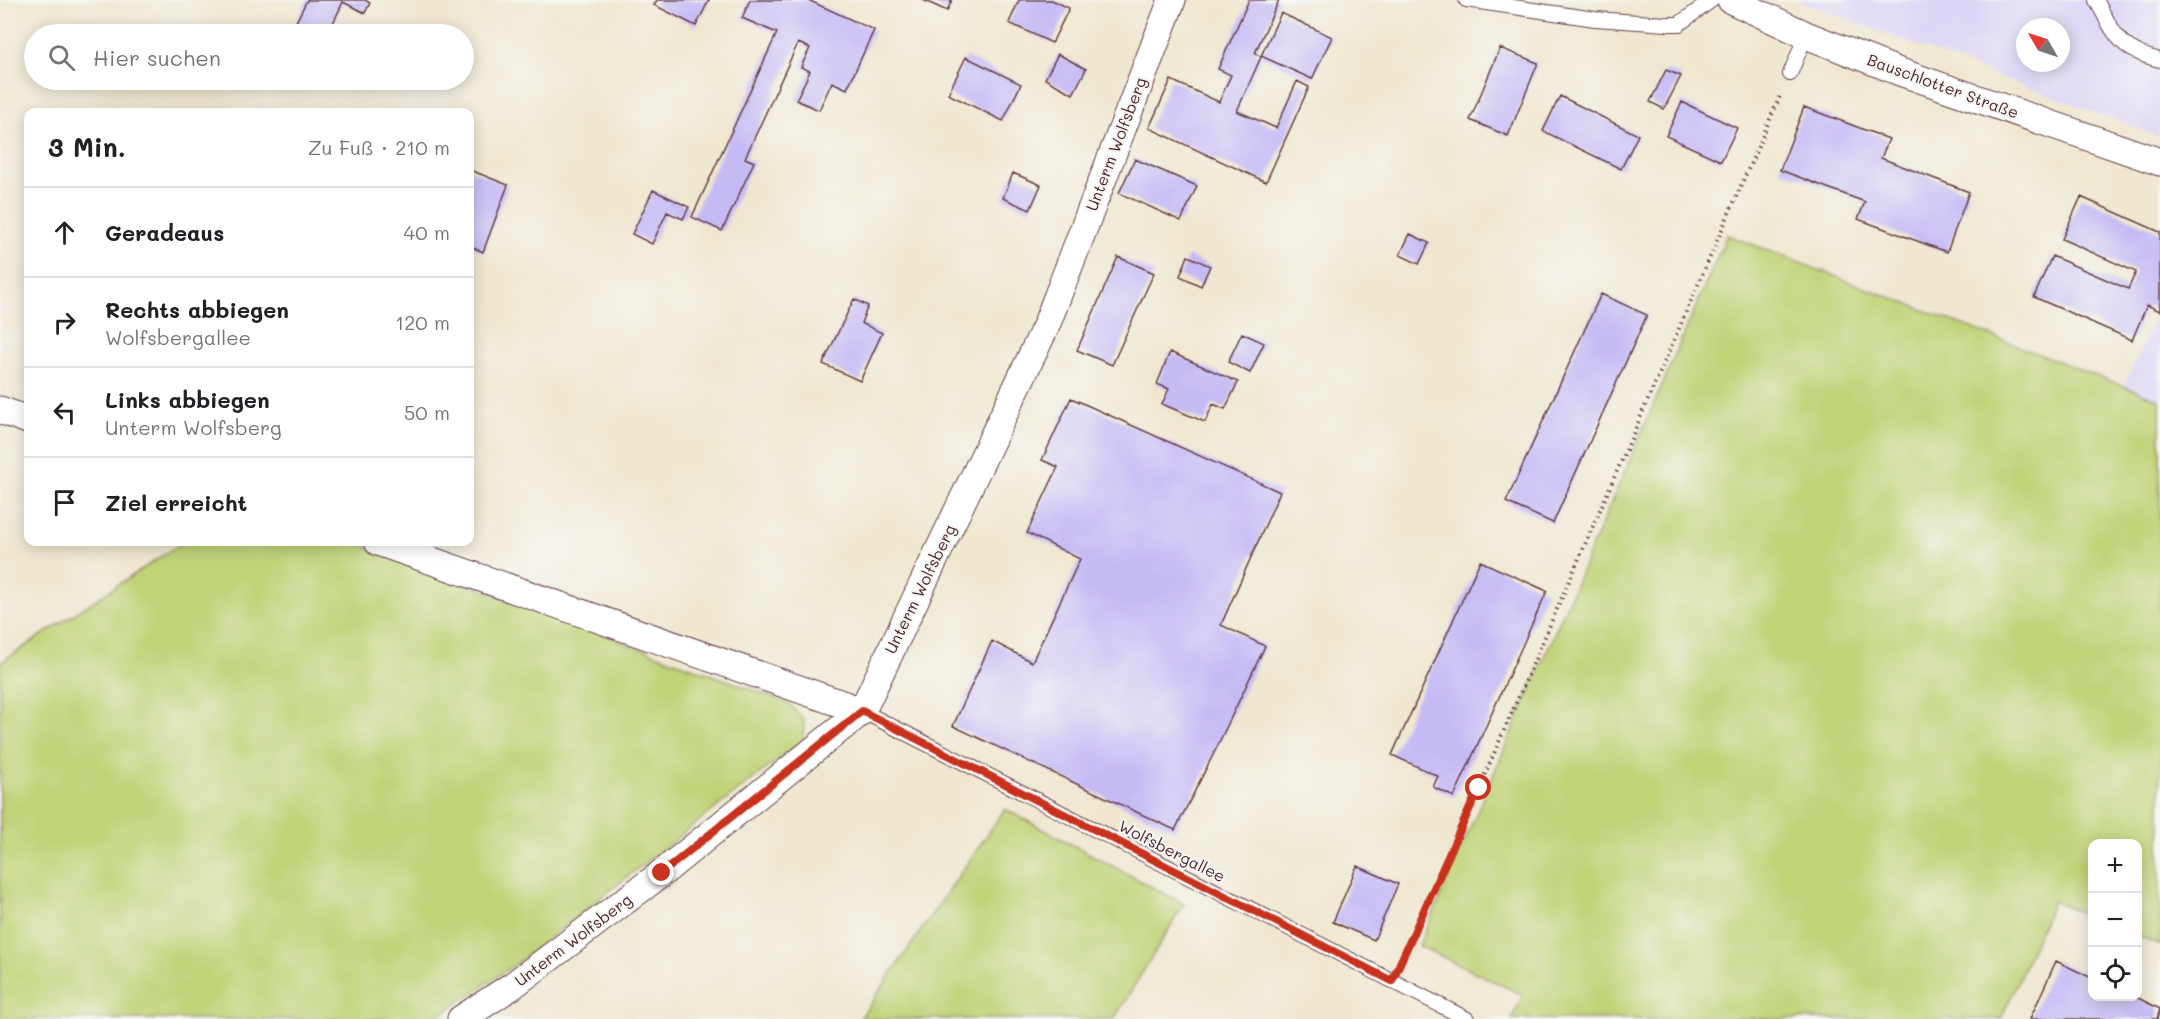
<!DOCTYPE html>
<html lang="de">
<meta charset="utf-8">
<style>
body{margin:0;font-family:Mali,sans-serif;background:#f6f6f6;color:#202124}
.controls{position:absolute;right:18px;bottom:18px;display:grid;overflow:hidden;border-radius:12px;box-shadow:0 3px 15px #0003}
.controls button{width:54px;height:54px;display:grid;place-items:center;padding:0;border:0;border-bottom:2px solid #e0e0e0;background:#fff;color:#202124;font:30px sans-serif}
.compass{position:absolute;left:2016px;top:18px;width:54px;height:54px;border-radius:50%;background:#fff;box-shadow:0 3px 15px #0003;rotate:309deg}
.stop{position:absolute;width:18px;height:18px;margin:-14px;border:4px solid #c8321e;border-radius:50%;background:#fff}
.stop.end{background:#c8321e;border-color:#fff;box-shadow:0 2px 6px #0008}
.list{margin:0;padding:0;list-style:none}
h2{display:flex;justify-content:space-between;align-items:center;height:78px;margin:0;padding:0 24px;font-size:26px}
h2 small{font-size:20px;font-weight:400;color:#757577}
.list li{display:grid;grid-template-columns:39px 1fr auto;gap:18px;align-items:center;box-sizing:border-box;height:90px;padding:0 24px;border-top:2px solid #e0e0e0}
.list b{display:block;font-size:22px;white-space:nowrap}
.list p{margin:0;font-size:20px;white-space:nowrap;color:#757577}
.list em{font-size:20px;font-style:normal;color:#757577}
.icon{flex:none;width:33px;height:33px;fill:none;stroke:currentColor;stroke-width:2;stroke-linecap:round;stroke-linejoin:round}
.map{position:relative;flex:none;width:2160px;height:1019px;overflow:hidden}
.search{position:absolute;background:#fff;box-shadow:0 3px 15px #0003;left:24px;top:24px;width:450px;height:66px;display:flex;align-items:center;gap:15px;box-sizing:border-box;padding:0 21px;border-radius:33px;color:#757577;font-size:22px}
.panel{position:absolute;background:#fff;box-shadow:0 3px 15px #0003;left:24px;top:108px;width:450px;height:438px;border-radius:12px}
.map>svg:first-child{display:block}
.built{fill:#ddd5f6;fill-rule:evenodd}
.green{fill:#c0d377;stroke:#857951;stroke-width:1.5}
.building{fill:#c6baf5}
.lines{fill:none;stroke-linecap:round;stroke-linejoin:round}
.service-casing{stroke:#633d44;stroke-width:16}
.minor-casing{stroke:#633d44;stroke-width:29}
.path{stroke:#633d44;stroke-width:4;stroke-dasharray:1.5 4.5;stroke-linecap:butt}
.service{stroke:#fff;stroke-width:14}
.minor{stroke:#fff;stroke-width:27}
.route{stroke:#c8321e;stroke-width:8}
.labels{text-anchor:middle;stroke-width:4.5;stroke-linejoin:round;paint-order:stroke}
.street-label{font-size:16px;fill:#4a1f2b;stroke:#f6f6f2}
</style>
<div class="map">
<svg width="2160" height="1019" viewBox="0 0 2160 1019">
<rect width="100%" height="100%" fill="#f6f6f2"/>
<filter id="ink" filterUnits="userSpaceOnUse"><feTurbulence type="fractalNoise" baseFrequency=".0167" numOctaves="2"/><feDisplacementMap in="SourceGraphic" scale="12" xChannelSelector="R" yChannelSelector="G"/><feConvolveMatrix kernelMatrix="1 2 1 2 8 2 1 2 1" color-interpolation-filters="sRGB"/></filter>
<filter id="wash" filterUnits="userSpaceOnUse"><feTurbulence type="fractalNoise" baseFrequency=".008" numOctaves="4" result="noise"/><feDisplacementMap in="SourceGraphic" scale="24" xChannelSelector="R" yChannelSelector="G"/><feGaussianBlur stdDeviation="1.35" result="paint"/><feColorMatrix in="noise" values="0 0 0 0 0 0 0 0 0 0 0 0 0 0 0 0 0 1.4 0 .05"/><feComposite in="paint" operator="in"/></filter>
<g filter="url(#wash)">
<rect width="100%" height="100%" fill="#efe7d0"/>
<!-- built -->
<path class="built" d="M1796 0H2160V137ZM2025 27H2061V63H2025Z
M2160 308V400L2124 386Z"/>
<!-- green -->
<path class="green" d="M1727 235 2160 400V946L2138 936V844H2092V917L2053 901 2001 1019H1512L1523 995 1419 946Z
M183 542H353L788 703 804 720 803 740 513 966 434 1019H0V663Z
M1005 809 1184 904 1114 1019H860Z"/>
<g id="blocks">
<!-- building -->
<path class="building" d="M307 0H365L370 3 365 13 343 2 328 34H290Z
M657 0H709L696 26 654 5Z
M750 0H808L874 30 847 89 832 82 819 110 796 100 810 71 801 67 810 48 798 43 745 158 754 162 722 231 692 217 777 33 742 18Z
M923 0H952L947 11Z
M1019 0H1052L1069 8 1052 43 1009 23Z
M1249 0H1279L1255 53 1261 57 1237 111 1276 128 1297 81 1309 87 1266 182 1149 128 1171 80 1219 102 1231 75 1218 69Z
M1281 13 1332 37 1312 79 1261 56Z
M1500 48 1538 63 1508 136 1470 120Z
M1058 54 1086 69 1073 94 1045 79Z
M966 57 1021 84 1003 121 948 94Z
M1666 70 1681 76 1664 109 1650 102Z
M1560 96 1638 135 1621 169 1543 131Z
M1682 102 1737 128 1721 161 1666 136Z
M1804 107 1889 139 1881 158 1969 192 1947 252 1858 219 1865 202 1780 170Z
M1135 159 1197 186 1181 221 1119 193Z
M470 170 508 185 483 252 470 246Z
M1013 173 1041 185 1030 210 1003 198Z
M653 190 689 207 683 219 667 212 652 244 632 234Z
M2081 197 2160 232V311L2147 305 2132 340 2034 297 2052 256 2128 289 2136 272 2062 239Z
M1410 234 1429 243 1419 264 1400 255Z
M1188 256 1210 266 1201 286 1180 276Z
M1118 257 1154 273 1112 365 1077 350Z
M1601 294 1647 315 1553 523 1506 502Z
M854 299 868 306 861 323 882 333 860 381 823 364Z
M1242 333 1264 343 1250 373 1228 362Z
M1170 352 1238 382 1225 409 1213 404 1205 422 1162 404 1169 389 1157 384Z
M1071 398 1280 492 1221 625 1265 646 1216 749 1175 830 953 726 992 641 1032 662 1080 559 1027 533 1058 467 1042 460Z
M1480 561 1547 591 1454 797 1433 787 1438 776 1392 755Z
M1357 866 1398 884 1374 940 1333 922Z
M2056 961 2092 978V996H2134L2160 1009 2157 1019H2030Z"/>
</g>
</g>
<g filter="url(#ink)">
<use href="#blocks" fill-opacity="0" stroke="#633d44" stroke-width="1.5"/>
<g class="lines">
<defs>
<path id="service" d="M1466 0 1595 19 1667 24H1679L1712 0
M2096 0C2115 34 2118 50 2160 60
M1790 74 1806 35
M862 711 1467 1019"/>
<path id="minor" d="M1731 0 1806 35 1900 72 2160 162
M0 410 28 420
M378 542 862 711
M461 1019 512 986 662 873 862 711 1046 326 1172 0"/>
</defs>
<!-- service casing -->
<use href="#service" class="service-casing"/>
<!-- minor casing -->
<use href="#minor" class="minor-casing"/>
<!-- path -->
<path class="path" d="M1401 961 1479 788 1781 94"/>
<!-- service -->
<use href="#service" class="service"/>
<!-- minor -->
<use href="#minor" class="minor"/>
</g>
</g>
<g class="lines" filter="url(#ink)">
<!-- route -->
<path class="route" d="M662 873 862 711 1392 981 1479 788"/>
</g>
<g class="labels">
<!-- street labels -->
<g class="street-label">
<text transform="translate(1943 86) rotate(20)" y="6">Bauschlotter Straße</text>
<text transform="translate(1116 144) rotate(-69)" y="6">Unterm Wolfsberg</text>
<text transform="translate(920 589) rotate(-64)" y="6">Unterm Wolfsberg</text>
<text transform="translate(1172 851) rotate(27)" y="6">Wolfsbergallee</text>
<text transform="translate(573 940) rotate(-37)" y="6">Unterm Wolfsberg</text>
</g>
</g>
</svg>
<div class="controls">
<button>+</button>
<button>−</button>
<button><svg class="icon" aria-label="locate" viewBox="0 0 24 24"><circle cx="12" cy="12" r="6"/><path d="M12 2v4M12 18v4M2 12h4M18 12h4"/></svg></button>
</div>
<svg class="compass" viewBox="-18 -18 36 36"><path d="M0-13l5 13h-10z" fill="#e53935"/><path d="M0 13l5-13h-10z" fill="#757577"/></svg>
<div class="stop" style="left:1479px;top:788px"></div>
<div class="stop end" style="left:662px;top:873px"></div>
<div class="search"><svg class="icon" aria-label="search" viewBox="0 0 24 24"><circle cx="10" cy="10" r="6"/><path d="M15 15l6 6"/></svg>Hier suchen</div>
<section class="panel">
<h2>3 Min.<small>Zu Fuß · 210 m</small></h2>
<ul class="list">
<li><svg class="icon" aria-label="ahead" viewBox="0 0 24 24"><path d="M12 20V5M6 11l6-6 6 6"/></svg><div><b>Geradeaus</b></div><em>40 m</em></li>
<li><svg class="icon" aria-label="right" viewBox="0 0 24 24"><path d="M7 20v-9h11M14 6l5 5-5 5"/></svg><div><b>Rechts abbiegen</b><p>Wolfsbergallee</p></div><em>120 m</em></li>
<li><svg class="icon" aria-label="left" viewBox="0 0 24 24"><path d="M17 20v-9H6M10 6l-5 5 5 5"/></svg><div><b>Links abbiegen</b><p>Unterm Wolfsberg</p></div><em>50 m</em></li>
<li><svg class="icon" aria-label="arrive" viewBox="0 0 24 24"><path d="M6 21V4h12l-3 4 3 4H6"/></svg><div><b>Ziel erreicht</b></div></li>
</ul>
</section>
</div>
